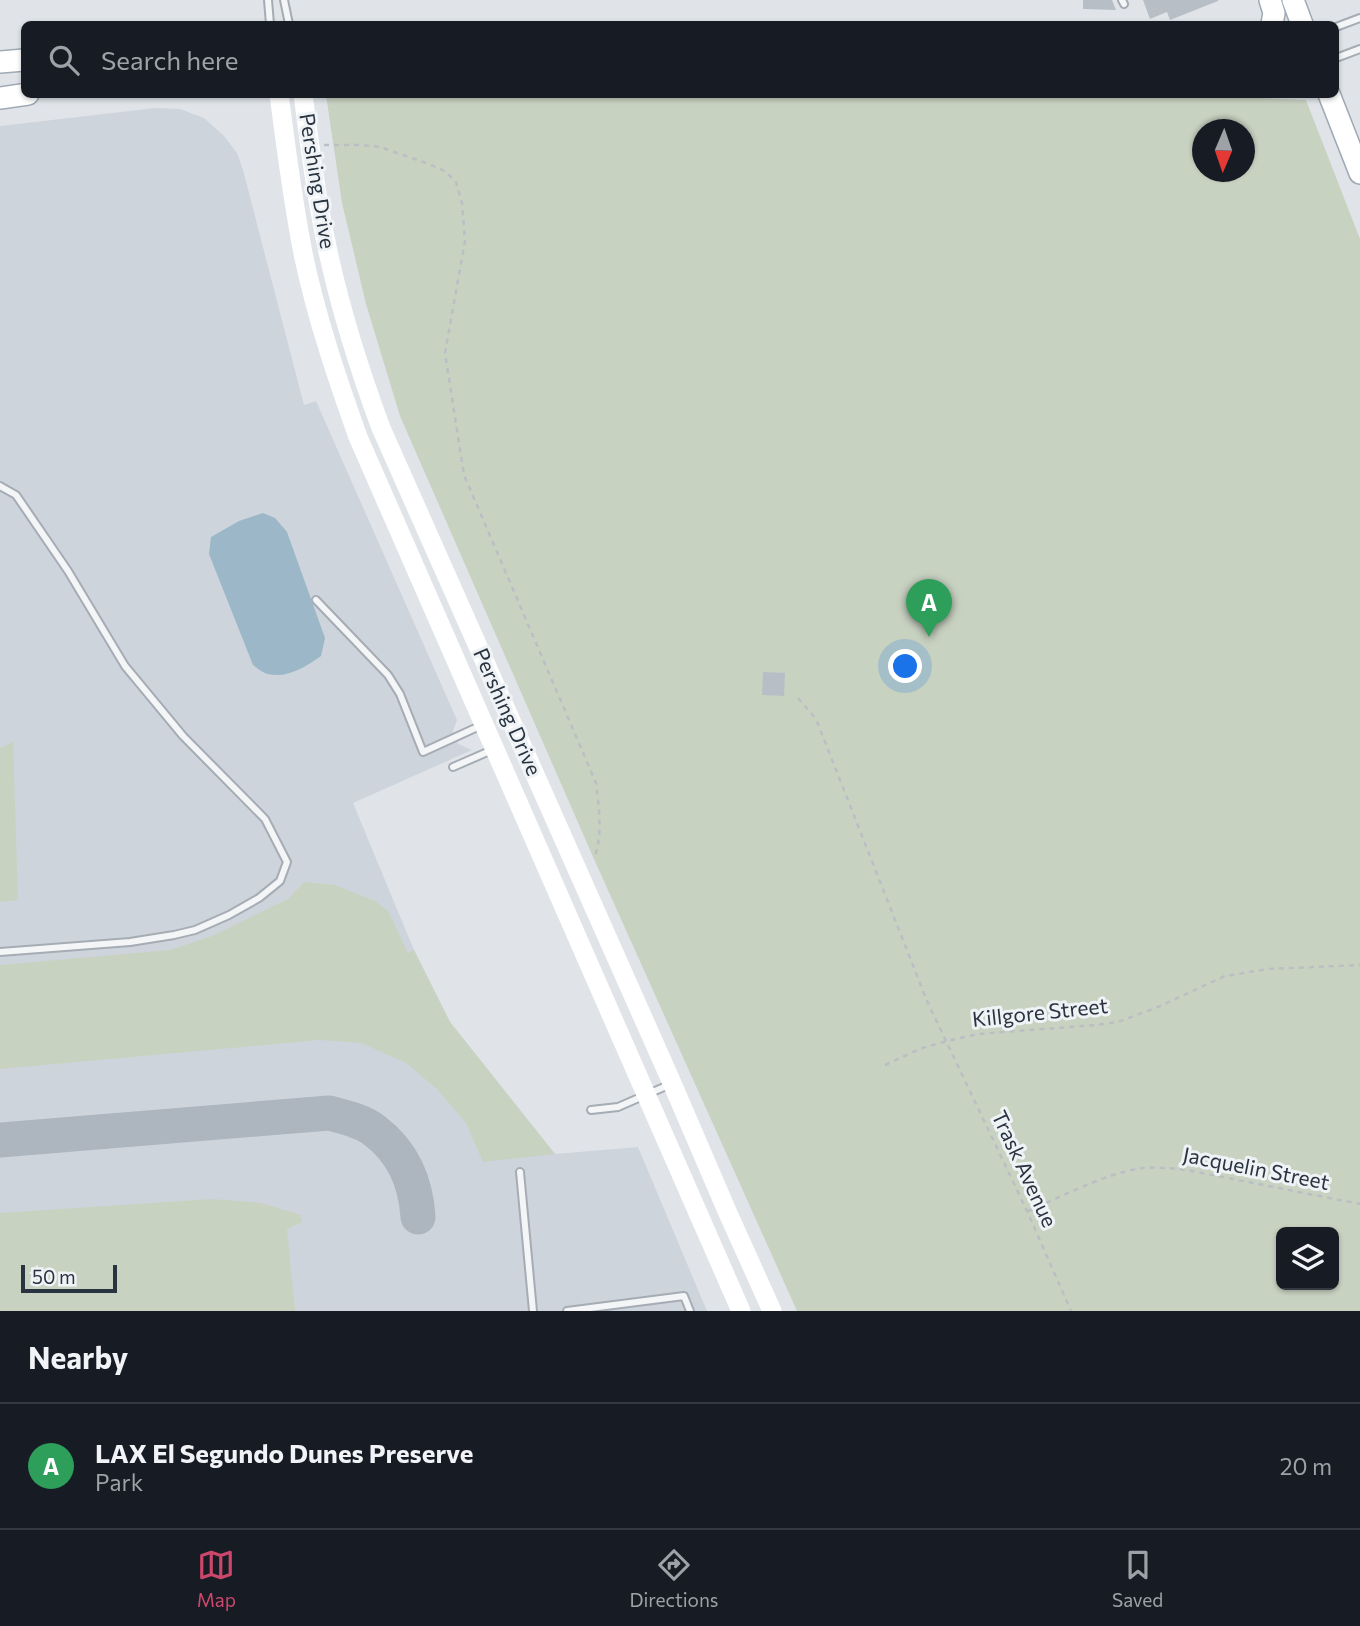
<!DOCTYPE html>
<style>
body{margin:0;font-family:Commissioner,sans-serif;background:#20242c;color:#f1f3f6}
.controls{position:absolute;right:21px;bottom:21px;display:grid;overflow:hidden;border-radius:10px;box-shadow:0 2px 5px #0004}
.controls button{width:63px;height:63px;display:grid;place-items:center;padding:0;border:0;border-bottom:2px solid #363941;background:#171b24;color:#f1f3f6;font:35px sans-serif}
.compass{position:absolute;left:1192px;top:119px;width:63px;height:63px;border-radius:50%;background:#171b24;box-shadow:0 2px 5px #0004;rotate:182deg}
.scale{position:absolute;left:21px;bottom:18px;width:96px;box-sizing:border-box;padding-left:7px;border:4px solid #293440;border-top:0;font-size:19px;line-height:24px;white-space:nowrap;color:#293440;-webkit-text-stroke:5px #eff3f6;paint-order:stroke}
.you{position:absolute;left:906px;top:667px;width:24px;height:24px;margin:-18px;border:5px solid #fff;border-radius:50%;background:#1a73e8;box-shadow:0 0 0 10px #1a73e833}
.badge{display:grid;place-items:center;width:46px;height:46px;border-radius:50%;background:#cc476b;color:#fff;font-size:23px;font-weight:700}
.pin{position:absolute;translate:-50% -58px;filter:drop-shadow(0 2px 4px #0008)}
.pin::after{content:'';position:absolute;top:37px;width:24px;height:21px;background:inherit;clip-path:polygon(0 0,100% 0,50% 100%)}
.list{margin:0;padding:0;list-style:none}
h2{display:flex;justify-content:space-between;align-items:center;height:91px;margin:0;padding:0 28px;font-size:30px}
h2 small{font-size:23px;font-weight:400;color:#9ea1a6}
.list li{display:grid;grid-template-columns:46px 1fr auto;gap:21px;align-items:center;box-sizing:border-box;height:126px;padding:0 28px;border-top:2px solid #363941}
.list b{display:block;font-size:26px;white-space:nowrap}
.list p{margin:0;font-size:23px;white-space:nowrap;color:#9ea1a6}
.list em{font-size:23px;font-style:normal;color:#9ea1a6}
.icon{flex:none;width:38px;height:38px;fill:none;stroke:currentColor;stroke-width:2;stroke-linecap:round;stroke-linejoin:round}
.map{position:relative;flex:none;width:1360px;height:1311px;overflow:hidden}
.search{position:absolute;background:#171b24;box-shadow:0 2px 5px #0004;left:21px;right:21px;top:21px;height:77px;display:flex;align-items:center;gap:18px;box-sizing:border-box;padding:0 24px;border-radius:10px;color:#9ea1a6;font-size:26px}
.sheet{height:217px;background:#171b24}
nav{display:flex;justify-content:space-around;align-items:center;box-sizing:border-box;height:98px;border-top:2px solid #363941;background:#171b24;font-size:19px;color:#9ea1a6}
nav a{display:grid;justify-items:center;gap:4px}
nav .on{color:#cc476b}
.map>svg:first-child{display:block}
.built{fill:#ced4db}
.green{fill:#c8d2c1;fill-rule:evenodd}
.water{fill:#9bb7c8}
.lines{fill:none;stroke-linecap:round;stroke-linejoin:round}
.taxiway{stroke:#adb5be;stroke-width:35}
.building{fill:#b7bec5}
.lane-casing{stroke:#a5acb3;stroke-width:10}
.primary-casing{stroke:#9faab4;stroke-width:24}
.path{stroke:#babfc4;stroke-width:2.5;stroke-dasharray:5 5;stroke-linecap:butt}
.lane{stroke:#f3f5f7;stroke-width:6}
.secondary{stroke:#fff;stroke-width:19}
.primary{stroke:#fff;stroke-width:21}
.labels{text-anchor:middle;stroke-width:6;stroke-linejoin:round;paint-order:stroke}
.street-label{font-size:21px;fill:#293440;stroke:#eff3f6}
</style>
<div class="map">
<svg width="1360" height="1311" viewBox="0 0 1360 1311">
<rect width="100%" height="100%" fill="#e0e4e9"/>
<!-- built -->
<path class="built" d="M156 108 180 109 204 118 224 136 237 153 243 170 304 405 316 401 457 720 453 731 458 744 472 750 353 803 414 950 450 1022 555 1154 638 1147 707 1311H0V126Z"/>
<!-- green -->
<path class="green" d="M1163 94 1306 100 1360 239V1311H797L594 859 400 416 366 304 342 203 326 95ZM1202 130H1244V172H1202ZM1281 1232H1334V1285H1281Z
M13 742 18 900 0 902V748Z
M304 882 335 885 375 901 388 911 408 953 414 950 450 1022 555 1154 483 1162 466 1123 437 1089 406 1063 361 1043 319 1040 0 1069V965L170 950 212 936 288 899Z
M212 1199 261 1203 301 1215 302 1222 287 1229 295 1311H0V1213Z"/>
<!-- water -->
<path class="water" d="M263 513 275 518 287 532 325 638 321 656C307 666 287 679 268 674 263 673 257 668 253 665L209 554 211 537 239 521Z"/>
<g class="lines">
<!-- taxiway -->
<path class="taxiway" d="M0 1140 329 1113C344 1117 363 1121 375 1131 403 1152 416 1183 418 1217"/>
</g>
<!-- building -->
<path class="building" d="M1083 0H1112L1116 10 1083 9Z
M1143 0H1218V1L1170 20 1167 12 1150 19Z
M763 672 785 673 784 696 762 695Z"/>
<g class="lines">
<defs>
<path id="lane" d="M268 0 270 24
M284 0 289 24
M1122 0 1124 4
M1336 27 1360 18
M1336 58 1360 49
M0 486 16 495 68 571 125 666 183 736 265 819 287 862 280 881 259 898 229 915 195 930 174 935 130 942 0 952
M316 600 388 675 400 694 423 752 482 725
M453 767 492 750
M591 1110 618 1107 671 1084
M520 1172 533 1311
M567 1311 684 1296 690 1311"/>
<path id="primary" d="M1270 0 1274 13 1272 24
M1293 0 1302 24
M0 62 24 60
M1329 94 1360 173
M0 98 28 94"/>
</defs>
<!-- lane casing -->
<use href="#lane" class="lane-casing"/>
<!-- primary casing -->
<use href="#primary" class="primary-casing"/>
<!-- path -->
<path class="path" d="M242 24 254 23
M324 145H362L380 147 426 163 445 171 456 182 462 203 465 241 445 353 464 475 596 783C599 807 603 835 594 859
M798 698 816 719 927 1001 1027 1211 1071 1311
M885 1065 922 1048 947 1041 978 1034 1096 1025 1118 1022 1158 1007 1225 976 1268 969 1360 965
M1028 1211C1061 1197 1108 1172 1143 1168 1157 1167 1172 1168 1187 1170L1360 1204"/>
<!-- lane -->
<use href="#lane" class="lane"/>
<!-- secondary -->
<path class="secondary" d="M279 94C286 149 293 204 304 258 317 319 337 378 358 437L741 1311
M303 94C308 133 313 173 320 211 333 286 355 358 381 428L672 1083 727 1211 772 1311"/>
<!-- primary -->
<use href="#primary" class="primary"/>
</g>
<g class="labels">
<!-- street labels -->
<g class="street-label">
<text transform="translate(317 181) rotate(81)" y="7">Pershing Drive</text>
<text transform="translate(507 712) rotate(66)" y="7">Pershing Drive</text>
<text transform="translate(1040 1013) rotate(-6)" y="7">Killgore Street</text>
<text transform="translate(1024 1169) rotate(65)" y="7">Trask Avenue</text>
<text transform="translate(1256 1169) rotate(11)" y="7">Jacquelin Street</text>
</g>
</g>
</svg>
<div class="controls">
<button><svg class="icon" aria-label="layers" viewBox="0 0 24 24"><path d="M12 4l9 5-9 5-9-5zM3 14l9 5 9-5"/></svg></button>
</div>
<svg class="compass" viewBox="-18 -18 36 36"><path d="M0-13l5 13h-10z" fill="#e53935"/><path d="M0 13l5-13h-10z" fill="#9ea1a6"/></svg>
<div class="scale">50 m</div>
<div class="you"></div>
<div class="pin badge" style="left:929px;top:637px;background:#2e9e5b">A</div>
<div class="search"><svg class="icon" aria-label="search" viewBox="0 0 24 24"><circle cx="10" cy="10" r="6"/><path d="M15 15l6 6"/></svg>Search here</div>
</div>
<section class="sheet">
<h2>Nearby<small></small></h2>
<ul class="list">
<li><span class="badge" style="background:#2e9e5b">A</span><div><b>LAX El Segundo Dunes Preserve</b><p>Park</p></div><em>20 m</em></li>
</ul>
</section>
<nav>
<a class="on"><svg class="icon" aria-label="map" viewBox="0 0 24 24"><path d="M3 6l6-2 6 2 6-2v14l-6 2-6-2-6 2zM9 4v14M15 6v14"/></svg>Map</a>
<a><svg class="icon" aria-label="directions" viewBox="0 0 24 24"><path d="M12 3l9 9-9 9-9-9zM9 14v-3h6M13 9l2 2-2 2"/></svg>Directions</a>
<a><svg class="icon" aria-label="saved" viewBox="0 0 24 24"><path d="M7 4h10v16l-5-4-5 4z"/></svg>Saved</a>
</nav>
